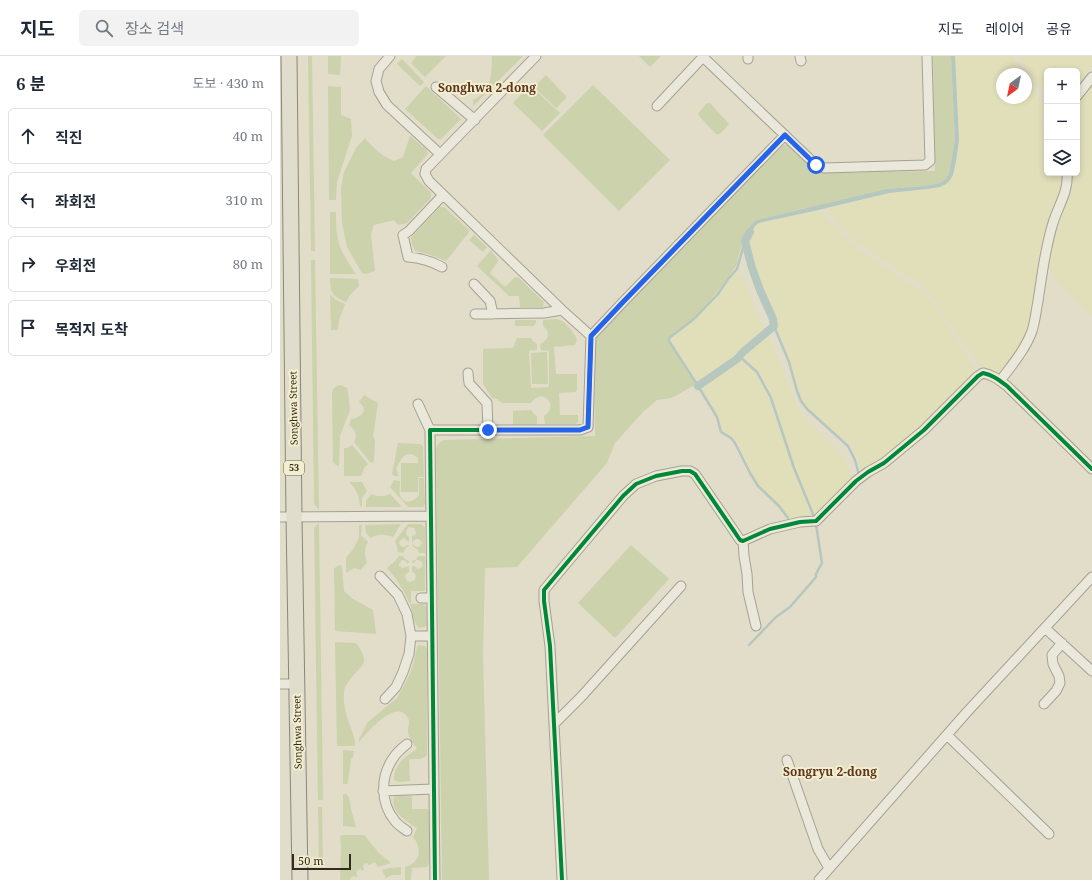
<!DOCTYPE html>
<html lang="ko">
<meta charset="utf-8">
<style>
body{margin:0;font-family:"Noto Serif","Noto Sans KR",serif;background:#f2f2f3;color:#1f2937}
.controls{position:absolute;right:12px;top:12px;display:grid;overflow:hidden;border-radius:6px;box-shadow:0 2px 6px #0003}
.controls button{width:36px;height:36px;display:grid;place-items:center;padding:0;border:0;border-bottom:1px solid #e0e1e3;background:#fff;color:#1f2937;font:20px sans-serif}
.compass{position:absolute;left:716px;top:12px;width:36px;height:36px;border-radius:50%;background:#fff;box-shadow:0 2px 6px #0003;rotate:213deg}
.scale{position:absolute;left:12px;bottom:10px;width:59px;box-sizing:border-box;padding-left:4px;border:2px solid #332b1c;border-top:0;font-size:11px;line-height:14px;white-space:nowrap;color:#332b1c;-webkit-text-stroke:3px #f3eece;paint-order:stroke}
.stop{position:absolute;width:12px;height:12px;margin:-9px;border:3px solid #2563eb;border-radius:50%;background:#fff}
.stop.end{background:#2563eb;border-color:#fff;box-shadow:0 1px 4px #0008}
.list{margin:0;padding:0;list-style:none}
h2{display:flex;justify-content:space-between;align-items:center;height:52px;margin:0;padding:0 16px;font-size:17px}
h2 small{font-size:13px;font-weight:400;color:#747a83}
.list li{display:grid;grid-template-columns:26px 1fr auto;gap:12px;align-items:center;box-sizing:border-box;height:56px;margin:0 8px 8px;padding:0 8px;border:1px solid #e0e1e3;border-radius:6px}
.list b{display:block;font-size:15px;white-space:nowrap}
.list em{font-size:13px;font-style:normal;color:#747a83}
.icon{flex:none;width:22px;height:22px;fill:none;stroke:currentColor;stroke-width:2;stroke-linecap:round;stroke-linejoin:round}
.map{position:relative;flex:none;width:812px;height:824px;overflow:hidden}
header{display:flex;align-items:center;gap:24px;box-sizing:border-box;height:56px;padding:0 20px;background:#fff;border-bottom:1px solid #e0e1e3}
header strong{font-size:19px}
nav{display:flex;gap:22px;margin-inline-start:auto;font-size:14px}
.search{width:280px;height:36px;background:#f2f2f3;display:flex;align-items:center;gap:10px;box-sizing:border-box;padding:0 14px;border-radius:6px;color:#747a83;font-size:15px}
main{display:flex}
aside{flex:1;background:#fff}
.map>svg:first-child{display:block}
.farmland{fill:#e1dfba}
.green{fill:#ccd2ac}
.water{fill:#b5c7be}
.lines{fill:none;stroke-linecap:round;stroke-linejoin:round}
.stream{stroke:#b5c7be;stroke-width:2.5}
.canal{stroke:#b5c7be;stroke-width:8}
.street-casing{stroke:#a6a193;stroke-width:11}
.primary-casing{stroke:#8b877a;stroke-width:17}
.street{stroke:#eae7db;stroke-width:9}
.primary{stroke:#e0ddcc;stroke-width:15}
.cycleway-casing{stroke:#f3eece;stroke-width:6}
.cycleway{stroke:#00873e;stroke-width:4}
.route{stroke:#2563eb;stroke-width:5}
.labels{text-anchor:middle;stroke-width:4;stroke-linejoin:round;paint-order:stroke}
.shield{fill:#f3eece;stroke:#6d6651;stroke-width:1}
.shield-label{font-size:9px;font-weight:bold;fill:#332b1c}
.street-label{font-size:10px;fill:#332b1c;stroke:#f3eece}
.quarter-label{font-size:12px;font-weight:bold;fill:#5e341e;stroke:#f3eece}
</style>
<header>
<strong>지도</strong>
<div class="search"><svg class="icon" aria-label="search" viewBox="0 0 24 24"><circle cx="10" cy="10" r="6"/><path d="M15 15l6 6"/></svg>장소 검색</div>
<nav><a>지도</a><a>레이어</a><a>공유</a></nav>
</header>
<main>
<aside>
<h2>6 분<small>도보 · 430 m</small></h2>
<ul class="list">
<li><svg class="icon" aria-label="ahead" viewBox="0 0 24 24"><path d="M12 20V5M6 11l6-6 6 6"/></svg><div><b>직진</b></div><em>40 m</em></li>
<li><svg class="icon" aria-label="left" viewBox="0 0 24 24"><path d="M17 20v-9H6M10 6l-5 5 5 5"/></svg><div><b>좌회전</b></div><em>310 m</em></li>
<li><svg class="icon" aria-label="right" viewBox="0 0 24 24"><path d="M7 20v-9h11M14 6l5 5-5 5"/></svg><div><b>우회전</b></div><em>80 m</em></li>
<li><svg class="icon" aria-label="arrive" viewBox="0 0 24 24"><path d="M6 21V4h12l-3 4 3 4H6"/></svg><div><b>목적지 도착</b></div></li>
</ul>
</aside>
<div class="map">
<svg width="812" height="824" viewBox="0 0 812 824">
<rect width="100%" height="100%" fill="#e1ddc9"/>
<!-- farmland -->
<path class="farmland" d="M675 0H733L745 18H722V42H746V20L762 44 765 51 762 71 764 79 763 88 767 102V117H777L782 124 780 138 750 273 739 296 722 314 715 317 703 315 642 228 632 223 574 185 558 169 546 152 609 137 647 133 660 131 666 128 679 84Z
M738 0H812V11L797 30V15H767V43L759 33Z
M812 25V260L777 226 769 213V206L772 189 783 158 790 141 792 129 790 117H797V44Z
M538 154 546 162 563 180 575 191 629 227 639 232 646 239 653 247 698 318 609 401 582 418 577 403 570 389 539 362 528 352 522 344 510 305 475 214 467 185 475 170 478 167Z
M455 217H459L462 219 464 223 472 245 485 275 461 295 456 301 419 328 391 285V282L415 264 426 252 431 245 439 238 449 224Z
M488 279 518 352 527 365 555 391 562 400 571 418 573 425 540 458H536L533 456 530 450 515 411 494 346 495 345 494 343H493L479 316 463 301V298L477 288Z
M460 302 476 318 489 343 513 412 532 462 510 463 499 450 479 428 471 416 456 385 443 375 438 360 420 330Z"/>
<!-- green -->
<path class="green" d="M28 0H32L35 195H31Z
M48 0H61L60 19 48 18Z
M135 0H166L145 21 131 7 136 1Z
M212 0H243L193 50V44C213 35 211 19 212 0Z
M359 0H381L370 11Z
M653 0H671L675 84 669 119 666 123 660 127 645 130 606 133 477 164C466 170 462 190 458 202 457 206 457 210 454 213 442 230 429 247 415 261 406 269 396 274 388 282V285L416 329 411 331 392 342 377 344 363 356 335 387 327 407 237 511 205 512 203 599 209 824H162L156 393C158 388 160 385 165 384L315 380 314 284 315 282 499 90C504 89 506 88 510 90L540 117 655 115Z
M122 3 144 26 140 30 117 8Z
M266 19 287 41 276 52 254 31Z
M250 29 280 57 262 75 233 47Z
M313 29 390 104 339 155 263 79Z
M48 30 61 31V59L71 63 72 80 57 126 56 144H49Z
M146 30 181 63 161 83H158L125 53Z
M429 47 431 48 449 68 440 78H436L419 60 418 58 426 48Z
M130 80 146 93 148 98 131 117 151 137V142L127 167 118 169 114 164 94 169 91 178 95 215 86 218 82 217 67 191 62 166 61 132 64 116 76 92 85 82C93 92 102 100 114 105L123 101Z
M160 151H164L190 175 166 205 148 198 135 195 132 188 131 182Z
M50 156H56C56 164 56 171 57 179 59 193 68 207 76 218H50Z
M194 179 207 191 203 196 189 184Z
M211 194 218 204 217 207 210 217 225 231 235 221 239 222 264 246 263 251H240L239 240H229L197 210Z
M31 204H35L39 454 35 449 34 447Z
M50 222 78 223 79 230 70 239 66 246C52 240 50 236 50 222Z
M50 238 56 244 65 248 59 264 58 274H51Z
M235 264H256V267L253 270H235Z
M263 264C268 264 275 262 280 264 286 266 295 278 297 283L295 289 274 291 276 318H297V334L295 336 279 337 280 359H298V366L296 368H265L264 360C280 351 263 330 251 347H222L217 343 212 342 203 328V293L233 292 237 282H251L253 285 257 288V294L249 295 251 332 269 331V295L261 294 260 288C269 284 271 276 263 270Z
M267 296 268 328H252L251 297Z
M60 329 67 332 68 336 70 354 60 380 59 410 56 409 53 406 52 340C52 334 53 331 60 329Z
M84 339 98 347 93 380 95 384 94 405 91 407 74 386C78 378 75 374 69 369L71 363C82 362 89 354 79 346Z
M251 354 254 358 257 360V369H233V355Z
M118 387 140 388 143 390 144 421H138V402C126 392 121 403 116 413L119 420H114L112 418Z
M72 389 88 408 84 412 81 420H64V392H67Z
M121 407H138V436H121Z
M139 422H144L145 448 143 451H128L110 431 114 424 120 425C120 429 119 435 120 439 124 449 133 447 139 439Z
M69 426H82L87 435 82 442V451L80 450C79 439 77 434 69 426Z
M91 438C98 441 103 441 110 438L122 451H86V445Z
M39 467 43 744H38L34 473 35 471Z
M121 468 113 481C105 478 99 477 91 482L86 477 85 469Z
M128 468H141L145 471V497H139L137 493 132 490V489L137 491H139L142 487 141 485 138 483H136L132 486V480L135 479 136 476 134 472 129 471 126 475V478L129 481V486L124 482 122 483 119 486 120 489 123 491H125L127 489H129V490L126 492 123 497 118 496 117 491 115 485Z
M79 469H82L81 479 88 486C84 493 84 499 87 506L81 514 74 512 66 517V502L74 492 77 486 79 481Z
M351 489 389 523 335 582 298 547Z
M119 500H123L125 503 129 505V507H127L126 505 122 504 119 508V510L123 512 129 510V516L126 518 125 520 127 525 130 526 135 524C136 520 136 517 132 516V510H134L138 513 140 512 143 509 142 506 139 504H136L134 507H132V505L136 504 138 500H145V534L144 535H131V548H144L146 551 147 568 146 570 139 572C133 567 133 555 130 548 124 535 117 523 107 512L115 505Z
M59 509 62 510 64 535 73 543 93 554 96 578 55 575 54 513 56 511Z
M55 586 76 587C92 609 81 608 69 625 66 629 64 632 64 636 63 645 65 656 68 664 71 674 75 678 75 690H57Z
M139 589 145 590 147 593V699C143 704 136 703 129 703L130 725 118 726 114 724C114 708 125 701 137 693 134 688 129 682 128 677 127 670 132 666 126 659 113 645 87 677 79 686V683L88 666 117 642 128 622 133 609 137 591Z
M63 694 74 695 73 701 71 703 68 726 67 728H63Z
M63 738H66L69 741 71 753 76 771 63 770Z
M119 739 132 740V753H147L149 755V806L148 810 146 811 132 812 131 824H125V811C140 807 143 793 133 781L137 772C126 765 110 756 114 741Z
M38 751H42L43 810H39Z
M60 779H84L99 797 111 807 98 811 95 806 89 809 87 807H86L83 809 84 813 83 815 80 813 77 814 76 817 78 820 77 821 73 820 71 821 70 824H60L61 792Z
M121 811V819H112L106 822 102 814 110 812Z"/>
<!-- water -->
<path class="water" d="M671 0H675L679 84 676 105 673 119 670 124 666 128 660 131 647 133 609 137 534 155 479 167 475 170 467 185 464 184C468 176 469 168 477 164L606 133 645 130 660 127 666 123 669 118 675 84Z"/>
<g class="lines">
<!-- stream -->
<path class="stream" d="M465 185 457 213 448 223 438 238 414 263 389 282V285L418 330 437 361 441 376 451 382 455 387 470 417 478 430 499 450 508 462
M494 270 509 306 517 335 521 345 527 353 568 390 575 404 579 419
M459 300 477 316 491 342 514 412 535 463
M469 589 496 561 510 551 536 521V518L542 507 536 468"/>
<!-- canal -->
<path class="canal" d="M418 330 457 303 463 296 494 270 493 263 480 234 472 212 465 185 470 176"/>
<defs>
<path id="street" d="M110 0 99 13 96 25 99 36 107 49 160 98
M256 0 150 109 146 113 145 118 149 125 282 254 311 280
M422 0 536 109 540 111 544 112 645 109 650 105 647 0
M468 0V3
M520 0 521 5
M156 31 195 64
M797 40 812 21
M377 50 423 1
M162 211C151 205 141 202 128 201L123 179 129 175 163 139
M194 228 210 245 213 258
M195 258 264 257 282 254
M188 317 189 327 207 347 208 374
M720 325C732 309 745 294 752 275 755 266 756 255 758 245 762 219 765 192 773 167 778 150 789 135 787 117
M138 348 150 374
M0 461 151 460
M463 485 464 500 467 518 468 536 476 570
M100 520 118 539 127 558 131 580 129 598 123 616 116 631 105 643
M141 542H152
M765 572 812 615
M131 580H152
M0 628H17
M764 648 776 635 780 627 779 620 773 608 772 599 782 587
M274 668 301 641 401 530
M667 679 769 778
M507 704 538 793 549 812
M103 735 153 733
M127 775C123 772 118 769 115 765 100 747 100 720 114 701 117 696 122 692 127 688
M155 824 150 374H300L308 371 311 280 343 246 505 79
M282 824 270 590 264 545V534L343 440 356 428 376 420 402 415H410L415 418 454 475 460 484 463 485 490 473 520 466 536 465 576 425 588 416 604 407 644 374 698 320 703 317C713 319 719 324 727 330L812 413
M539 824 687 656 812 521"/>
<path id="primary" d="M9 0 14 461 20 824"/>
</defs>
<!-- street casing -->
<use href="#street" class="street-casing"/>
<!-- primary casing -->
<use href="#primary" class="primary-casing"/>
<!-- street -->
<use href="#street" class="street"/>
<!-- primary -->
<use href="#primary" class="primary"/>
<defs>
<path id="cycleway" d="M155 824 150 374H300L308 371 311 280 343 246 505 79
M282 824 270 590 264 545V534L343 440 356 428 376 420 402 415H410L415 418 454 475 460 484 463 485 490 473 520 466 536 465 576 425 588 416 604 407 644 374 698 320 703 317C713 319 719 324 727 330L812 413"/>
</defs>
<!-- cycleway casing -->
<use href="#cycleway" class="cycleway-casing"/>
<!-- cycleway -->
<use href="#cycleway" class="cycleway"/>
</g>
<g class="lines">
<!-- route -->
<path class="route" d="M208 374H300L308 371 311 280 343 246 505 79 536 109"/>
</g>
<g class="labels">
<!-- shield labels -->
<rect class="shield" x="4" y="405" width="20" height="14" rx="3"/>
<g class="shield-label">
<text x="14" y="415">53</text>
</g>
<!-- street labels -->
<g class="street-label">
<text transform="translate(13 352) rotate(-91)" y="4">Songhwa Street</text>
<text transform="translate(17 676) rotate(-91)" y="4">Songhwa Street</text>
</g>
<!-- quarter labels -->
<g class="quarter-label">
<text x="207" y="36">Songhwa 2-dong</text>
<text x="550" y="720">Songryu 2-dong</text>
</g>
</g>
</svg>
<div class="controls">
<button>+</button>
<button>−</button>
<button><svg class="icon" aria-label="layers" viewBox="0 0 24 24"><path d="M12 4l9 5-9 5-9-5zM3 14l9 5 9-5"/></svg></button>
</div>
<svg class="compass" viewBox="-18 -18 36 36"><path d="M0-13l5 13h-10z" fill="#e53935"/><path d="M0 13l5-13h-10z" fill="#747a83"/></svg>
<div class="scale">50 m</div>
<div class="stop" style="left:536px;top:109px"></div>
<div class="stop end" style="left:208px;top:374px"></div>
</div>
</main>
